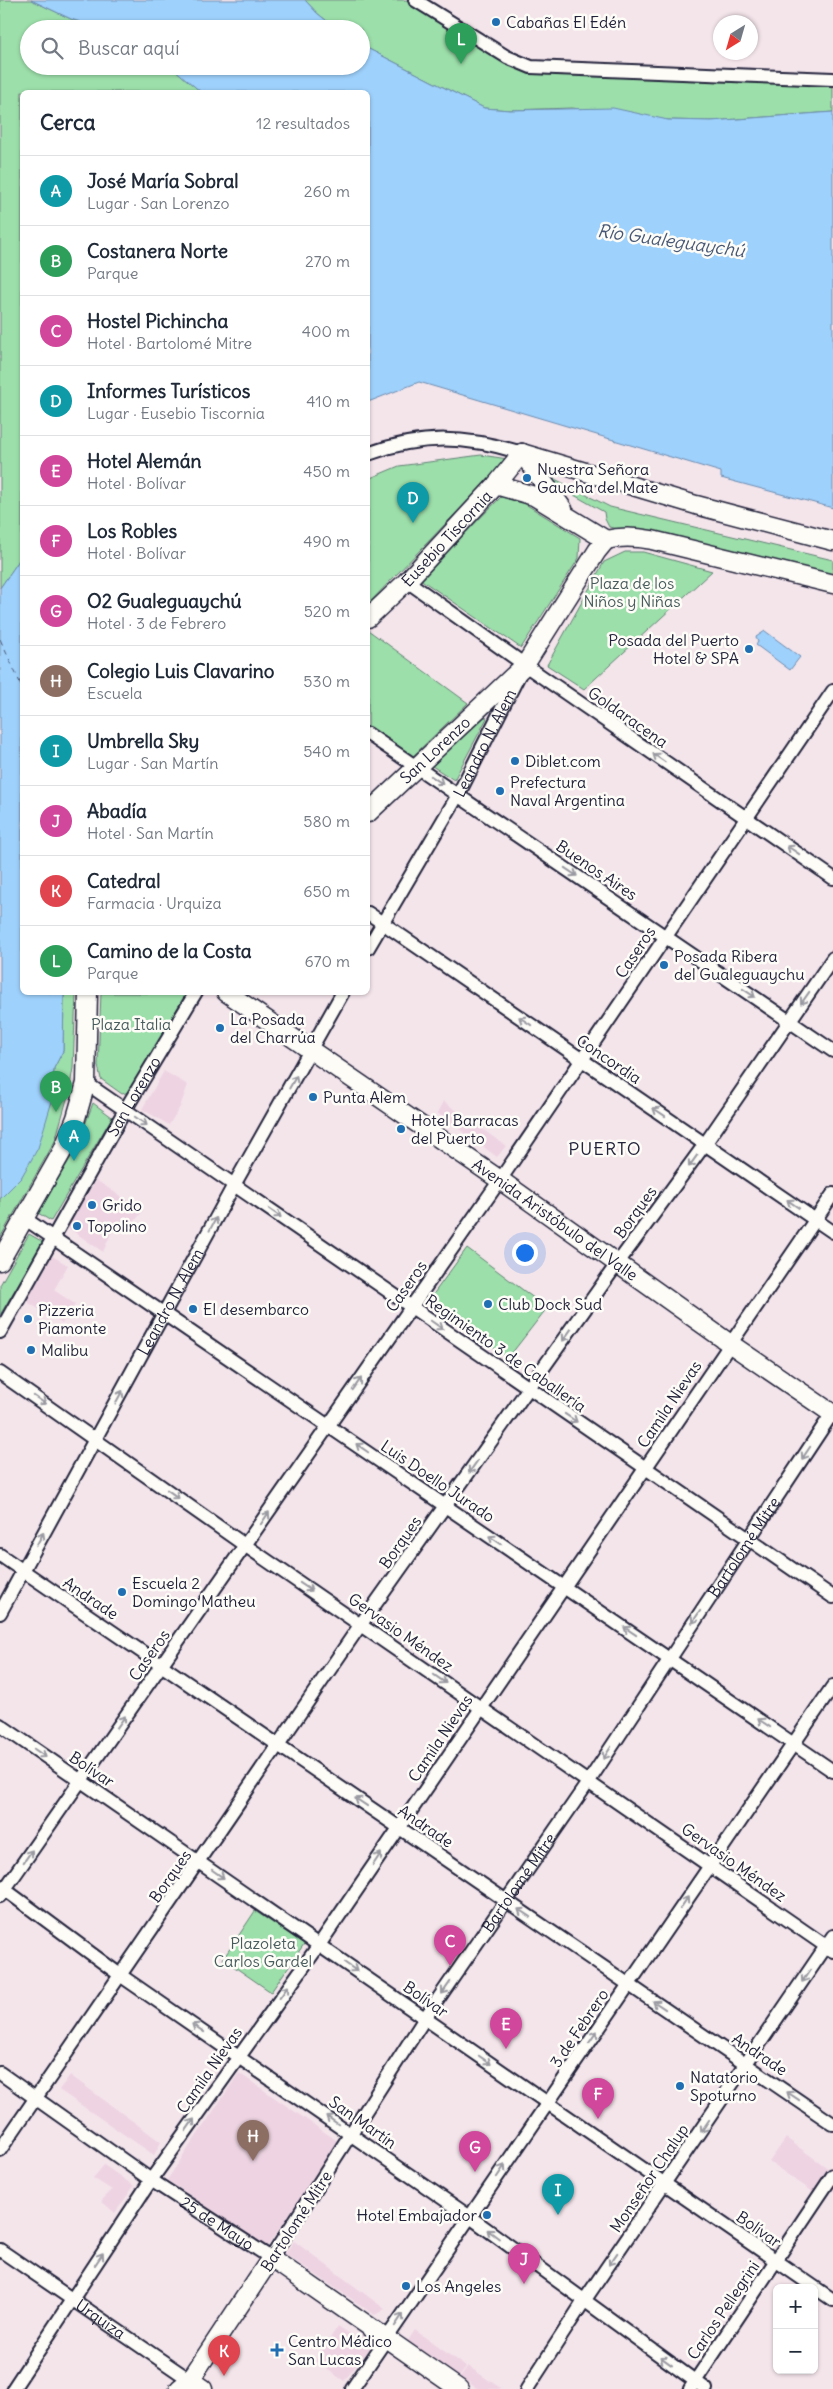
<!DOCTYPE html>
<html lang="es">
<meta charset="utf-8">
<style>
body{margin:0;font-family:Delius,sans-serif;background:#f6f6f7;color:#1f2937}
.controls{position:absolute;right:15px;bottom:15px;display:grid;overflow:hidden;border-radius:8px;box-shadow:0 1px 4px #0004}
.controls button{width:45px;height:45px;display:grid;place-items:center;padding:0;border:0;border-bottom:1px solid #e0e1e3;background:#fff;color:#1f2937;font:25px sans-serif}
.compass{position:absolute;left:713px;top:15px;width:45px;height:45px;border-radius:50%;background:#fff;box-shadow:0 1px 4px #0004;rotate:217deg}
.you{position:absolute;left:524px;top:1252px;width:18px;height:18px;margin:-12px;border:4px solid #fff;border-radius:50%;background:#1a73e8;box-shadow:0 0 0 8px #1a73e833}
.badge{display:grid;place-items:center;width:32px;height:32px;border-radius:50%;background:#7c3aed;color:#fff;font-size:16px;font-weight:700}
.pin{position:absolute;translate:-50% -41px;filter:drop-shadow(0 1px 2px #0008)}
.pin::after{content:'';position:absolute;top:26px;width:18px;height:15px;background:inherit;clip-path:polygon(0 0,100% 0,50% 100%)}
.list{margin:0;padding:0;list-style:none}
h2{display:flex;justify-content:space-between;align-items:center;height:65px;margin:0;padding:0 20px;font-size:21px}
h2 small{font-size:16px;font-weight:400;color:#747a83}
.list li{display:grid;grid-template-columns:32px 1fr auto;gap:15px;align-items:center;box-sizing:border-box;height:70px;padding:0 20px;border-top:1px solid #e0e1e3}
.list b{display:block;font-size:19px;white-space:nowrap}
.list p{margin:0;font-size:16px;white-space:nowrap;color:#747a83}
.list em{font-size:16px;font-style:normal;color:#747a83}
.icon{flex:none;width:28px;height:28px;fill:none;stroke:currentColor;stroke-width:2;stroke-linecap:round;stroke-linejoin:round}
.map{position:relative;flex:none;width:833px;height:2389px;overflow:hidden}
.search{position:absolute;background:#fff;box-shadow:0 1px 4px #0004;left:20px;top:20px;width:350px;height:55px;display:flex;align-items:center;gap:12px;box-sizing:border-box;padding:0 18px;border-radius:28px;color:#747a83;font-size:19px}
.panel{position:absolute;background:#fff;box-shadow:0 1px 4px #0004;left:20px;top:90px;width:350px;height:905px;border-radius:8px}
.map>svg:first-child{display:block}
.built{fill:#eed4e2}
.green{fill:#9cdfaa;stroke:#5f8072}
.water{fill:#9ed1fc;stroke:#6c8baf}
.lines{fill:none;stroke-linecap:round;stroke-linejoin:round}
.ferry{stroke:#475775;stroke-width:1;stroke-dasharray:6 5;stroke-linecap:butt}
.street-casing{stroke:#22223b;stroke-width:16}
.secondary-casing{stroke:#22223b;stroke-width:21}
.street{stroke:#fdfcf7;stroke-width:12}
.secondary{stroke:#fdfcf7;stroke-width:18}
.oneway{stroke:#9a9aa2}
.poi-dot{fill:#1f6fb2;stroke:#fdfcf7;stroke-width:2}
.labels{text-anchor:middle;stroke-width:5;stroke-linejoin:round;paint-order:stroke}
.poi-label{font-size:16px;fill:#22223b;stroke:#fdfcf7;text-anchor:start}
.street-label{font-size:16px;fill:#22223b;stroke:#fdfcf7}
.park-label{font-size:16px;fill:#475b5c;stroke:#fdfcf7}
.water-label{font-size:18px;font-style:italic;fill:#475775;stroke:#fdfcf7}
.neighbourhood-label{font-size:18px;letter-spacing:1px;fill:#22223b;stroke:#fdfcf7}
</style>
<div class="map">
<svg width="833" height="2389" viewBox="0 0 833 2389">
<rect width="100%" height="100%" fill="#f4e5eb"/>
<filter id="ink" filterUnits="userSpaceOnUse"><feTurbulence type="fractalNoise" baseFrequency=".02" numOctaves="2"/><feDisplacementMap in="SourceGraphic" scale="10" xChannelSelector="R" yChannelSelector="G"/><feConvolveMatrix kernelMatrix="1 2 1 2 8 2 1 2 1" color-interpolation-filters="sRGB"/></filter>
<g filter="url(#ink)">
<!-- built -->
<path class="built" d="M164 1071 188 1085 180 1107 169 1125 142 1109Z
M443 1101 506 1146 497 1157 437 1113Z
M96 1180 143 1211 127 1231 116 1222 103 1252 67 1227Z
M52 1256 68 1265 54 1290 75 1304 62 1324 29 1303 28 1297Z
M239 2073 339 2142 267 2247 167 2180Z
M70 2075 161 2142 154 2155 59 2090Z
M786 2138 829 2169 813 2192 769 2162Z
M104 2165 134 2186 115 2213 101 2201 112 2190 93 2178Z
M294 2241 385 2309 375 2315 285 2254Z
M338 2326 370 2348 344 2381 315 2361Z
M415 2330 466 2367 458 2379 407 2342Z
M468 2366 502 2389H478L460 2377Z"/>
<!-- green -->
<path class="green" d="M0 0H31L71 19 102 29H29V66H162L173 68 201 92H22V556L0 588Z
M305 0H415L531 67 833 79V112L711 121 668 120 572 108 510 110 484 108 361 45V29H337L317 13Z
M481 455 508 459 368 604V479L399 466Z
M541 472 610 507 833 560V579L609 527 605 519 604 512 551 482Z
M501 497 522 502 580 538 579 558 521 648 420 579Z
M625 552H643L712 571 584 689 547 665 604 562Z
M368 630 468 703 413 756 368 726Z
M483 716 487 718 454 780 432 766Z
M64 993H76L73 1068 69 1092 55 1141 0 1238V1199L21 1178 52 1101 54 1068 63 1051Z
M101 993H186L129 1092 122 1094 101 1079 98 1066Z
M93 1103 112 1117 51 1221 38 1213 77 1147Z
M29 1234 43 1242 0 1315V1285Z
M467 1248 547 1308 508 1358 429 1300Z
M255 1911 304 1944 271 1992 223 1959Z"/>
<!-- water -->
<path class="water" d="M31 0H305L317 13 337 29H102L71 19Z
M361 45 484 108 510 110 613 108 668 120 711 121 833 112V508L721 478V472L419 382 368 402V92H201L173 68 162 66H361Z
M22 556V992L64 993 63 1051 54 1068 52 1101 38 1148 21 1178 0 1199V588Z
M765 631 800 657 790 670 756 645 758 642 756 637Z"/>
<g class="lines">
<!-- ferry -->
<path class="ferry" d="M0 639 22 687"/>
<defs>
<g id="street">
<path d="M415 0 507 57 531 67 833 79"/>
<path d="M368 454C422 434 467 436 522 453"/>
<path d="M407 581 525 665 833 878"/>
<path d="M368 734 833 1051"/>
<path d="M368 913 833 1232"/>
<path id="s1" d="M368 948 458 795 519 675"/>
<path d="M86 1083 833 1597"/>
<path d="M24 1218 833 1771"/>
<path id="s2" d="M0 1332 125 1110 196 992"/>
<path d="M0 1373 246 1546 833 1951"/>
<path d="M0 1555 833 2124"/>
<path id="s3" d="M0 1613 234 1185 343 992"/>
<path d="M0 1725 833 2300"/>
<path d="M0 1886 120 1975 470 2217 706 2389"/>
<path d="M0 1896 500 1180 833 691"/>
<path id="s4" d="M0 2073 151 2180 271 2258 425 2018 589 1781 833 1412"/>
<path d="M0 2150 361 1624 617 1264 705 1144 833 958"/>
<path id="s5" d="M0 2250 190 2380"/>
<path d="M13 2389 151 2180 319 1945 833 1194"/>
<path d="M352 2389 833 1686"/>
<path d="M527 2389 584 2301 833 1936"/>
<path d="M690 2389 833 2175"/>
</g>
<g id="secondary">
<path d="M522 453 696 505 833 541"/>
<path d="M522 453 563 509"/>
<path d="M496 485 534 496 606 540"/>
<path d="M606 540C622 536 636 537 652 540L833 584"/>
<path id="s6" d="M368 618 407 581 496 485 522 453"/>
<path id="s7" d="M368 813 525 665 597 551 606 540"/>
<path id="s8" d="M226 992 500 1180 729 1343 833 1414"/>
<path d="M0 1261 63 1150 76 1118 86 1083 88 992"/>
<path d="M190 2380 203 2389"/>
<path d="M179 2389 190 2380 271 2258 459 2389"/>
</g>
</defs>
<!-- street casing -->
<use href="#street" class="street-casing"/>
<!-- secondary casing -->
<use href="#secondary" class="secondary-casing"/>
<!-- street -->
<use href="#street" class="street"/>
<!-- secondary -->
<use href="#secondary" class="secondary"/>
</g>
<!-- one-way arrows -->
<defs><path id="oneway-shaft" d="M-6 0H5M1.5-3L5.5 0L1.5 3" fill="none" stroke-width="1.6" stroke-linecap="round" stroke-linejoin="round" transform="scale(1.25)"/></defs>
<g class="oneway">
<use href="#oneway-shaft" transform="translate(659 758) rotate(-145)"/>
<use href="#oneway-shaft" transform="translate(437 780) rotate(34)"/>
<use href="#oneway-shaft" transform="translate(793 850) rotate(-146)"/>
<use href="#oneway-shaft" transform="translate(571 872) rotate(34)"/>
<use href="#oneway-shaft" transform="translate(749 993) rotate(34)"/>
<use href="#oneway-shaft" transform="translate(805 998) rotate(125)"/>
<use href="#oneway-shaft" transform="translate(525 1021) rotate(-146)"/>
<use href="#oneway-shaft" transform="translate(293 1082) rotate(-60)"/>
<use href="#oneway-shaft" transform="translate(659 1112) rotate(-146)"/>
<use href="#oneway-shaft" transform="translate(141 1121) rotate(35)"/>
<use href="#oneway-shaft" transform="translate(693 1161) rotate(126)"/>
<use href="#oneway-shaft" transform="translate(793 1204) rotate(-145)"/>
<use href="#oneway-shaft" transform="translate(275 1213) rotate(35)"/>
<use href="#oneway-shaft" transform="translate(213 1224) rotate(-62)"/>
<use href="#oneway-shaft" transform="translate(437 1325) rotate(35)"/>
<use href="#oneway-shaft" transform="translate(567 1335) rotate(125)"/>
<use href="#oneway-shaft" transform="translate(357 1384) rotate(-55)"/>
<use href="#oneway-shaft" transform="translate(119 1397) rotate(-61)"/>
<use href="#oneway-shaft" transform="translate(40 1400) rotate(34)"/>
<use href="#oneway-shaft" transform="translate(571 1418) rotate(34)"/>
<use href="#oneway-shaft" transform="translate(362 1448) rotate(-145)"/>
<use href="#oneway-shaft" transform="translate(806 1453) rotate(124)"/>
<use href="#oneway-shaft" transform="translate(473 1467) rotate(125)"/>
<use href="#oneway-shaft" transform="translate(173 1494) rotate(36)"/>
<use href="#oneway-shaft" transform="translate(265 1518) rotate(-56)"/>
<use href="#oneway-shaft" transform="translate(40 1539) rotate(-61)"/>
<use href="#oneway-shaft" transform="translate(495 1540) rotate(-146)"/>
<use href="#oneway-shaft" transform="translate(306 1587) rotate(34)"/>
<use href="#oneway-shaft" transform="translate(696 1617) rotate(124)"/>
<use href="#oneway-shaft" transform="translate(630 1631) rotate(-146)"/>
<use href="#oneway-shaft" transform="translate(440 1679) rotate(35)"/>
<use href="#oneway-shaft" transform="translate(121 1722) rotate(-55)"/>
<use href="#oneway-shaft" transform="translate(764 1723) rotate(-146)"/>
<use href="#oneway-shaft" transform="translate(40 1753) rotate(35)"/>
<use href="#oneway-shaft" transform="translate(607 1753) rotate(123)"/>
<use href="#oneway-shaft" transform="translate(361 1802) rotate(-146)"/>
<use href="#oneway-shaft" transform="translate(28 1856) rotate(-55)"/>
<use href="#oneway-shaft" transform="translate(377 1859) rotate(-56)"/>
<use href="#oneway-shaft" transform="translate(218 1874) rotate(35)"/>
<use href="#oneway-shaft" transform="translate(684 1903) rotate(-56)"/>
<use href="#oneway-shaft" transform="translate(524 1913) rotate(-146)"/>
<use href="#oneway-shaft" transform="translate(351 1967) rotate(35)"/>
<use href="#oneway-shaft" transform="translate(806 1976) rotate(124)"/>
<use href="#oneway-shaft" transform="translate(446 1988) rotate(125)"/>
<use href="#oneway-shaft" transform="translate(284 1992) rotate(-54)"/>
<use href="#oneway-shaft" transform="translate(659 2005) rotate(-146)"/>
<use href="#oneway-shaft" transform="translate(198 2028) rotate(-146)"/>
<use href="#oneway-shaft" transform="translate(593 2037) rotate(-56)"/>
<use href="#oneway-shaft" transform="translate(485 2060) rotate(35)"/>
<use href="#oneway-shaft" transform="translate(793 2096) rotate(-146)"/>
<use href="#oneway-shaft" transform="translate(332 2120) rotate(-145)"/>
<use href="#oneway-shaft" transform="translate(190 2125) rotate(-55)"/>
<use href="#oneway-shaft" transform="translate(705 2126) rotate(124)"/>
<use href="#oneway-shaft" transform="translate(501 2171) rotate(-56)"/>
<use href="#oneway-shaft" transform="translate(493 2234) rotate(-143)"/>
<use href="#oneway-shaft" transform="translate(99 2259) rotate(-56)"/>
<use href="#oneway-shaft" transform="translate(613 2259) rotate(125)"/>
<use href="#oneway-shaft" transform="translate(399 2320) rotate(-56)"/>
<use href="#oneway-shaft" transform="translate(666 2361) rotate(-144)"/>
</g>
</g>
<!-- markers -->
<g class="poi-dot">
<circle cx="496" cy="22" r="5"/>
<circle cx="527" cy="478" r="5"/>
<circle cx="749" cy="649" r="5"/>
<circle cx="515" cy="761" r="5"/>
<circle cx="500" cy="791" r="5"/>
<circle cx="664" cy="965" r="5"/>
<circle cx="220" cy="1028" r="5"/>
<circle cx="313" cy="1097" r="5"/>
<circle cx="401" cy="1129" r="5"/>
<circle cx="92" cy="1205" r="5"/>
<circle cx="77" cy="1226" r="5"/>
<circle cx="488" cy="1304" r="5"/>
<circle cx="193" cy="1309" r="5"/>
<circle cx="28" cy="1319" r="5"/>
<circle cx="31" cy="1350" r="5"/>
<circle cx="122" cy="1592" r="5"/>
<circle cx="680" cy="2086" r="5"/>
<circle cx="487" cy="2215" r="5"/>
<circle cx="406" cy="2286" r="5"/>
<path d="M274.5 2342.5h5v5h5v5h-5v5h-5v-5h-5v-5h5z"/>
</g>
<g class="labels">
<!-- poi labels -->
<g class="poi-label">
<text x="506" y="28">Cabañas El Edén</text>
<text x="537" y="475">Nuestra Señora<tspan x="537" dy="18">Gaucha del Mate</tspan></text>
<text x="739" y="646" text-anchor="end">Posada del Puerto<tspan x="739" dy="18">Hotel &amp; SPA</tspan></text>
<text x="525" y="767">Diblet.com</text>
<text x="510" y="788">Prefectura<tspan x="510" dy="18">Naval Argentina</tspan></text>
<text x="674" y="962">Posada Ribera<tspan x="674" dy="18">del Gualeguaychu</tspan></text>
<text x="230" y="1025">La Posada<tspan x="230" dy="18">del Charrúa</tspan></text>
<text x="323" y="1103">Punta Alem</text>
<text x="411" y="1126">Hotel Barracas<tspan x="411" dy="18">del Puerto</tspan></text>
<text x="102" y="1211">Grido</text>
<text x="87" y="1232">Topolino</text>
<text x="498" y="1310">Club Dock Sud</text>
<text x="203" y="1315">El desembarco</text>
<text x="38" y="1316">Pizzeria<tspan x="38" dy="18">Piamonte</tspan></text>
<text x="41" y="1356">Malibu</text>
<text x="132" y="1589">Escuela 2<tspan x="132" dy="18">Domingo Matheu</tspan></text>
<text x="690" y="2083">Natatorio<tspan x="690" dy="18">Spoturno</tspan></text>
<text x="477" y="2221" text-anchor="end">Hotel Embajador</text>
<text x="416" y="2292">Los Angeles</text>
<text x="288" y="2347">Centro Médico<tspan x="288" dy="18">San Lucas</tspan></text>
</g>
<!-- street labels -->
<g class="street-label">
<text dy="6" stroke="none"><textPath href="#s6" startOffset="112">Eusebio Tiscornia</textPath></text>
<text transform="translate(628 717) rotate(35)" y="6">Goldaracena</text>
<text dy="6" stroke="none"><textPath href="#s1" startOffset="236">Leandro N. Alem</textPath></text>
<text dy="6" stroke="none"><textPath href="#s7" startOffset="92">San Lorenzo</textPath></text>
<text transform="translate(597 870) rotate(34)" y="6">Buenos Aires</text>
<text transform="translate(635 952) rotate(-56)" y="6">Caseros</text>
<text transform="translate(609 1059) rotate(34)" y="6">Concordia</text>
<text dy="6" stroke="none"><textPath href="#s2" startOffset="271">San Lorenzo</textPath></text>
<text transform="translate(635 1212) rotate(-54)" y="6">Borques</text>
<text dy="6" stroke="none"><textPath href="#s8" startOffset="400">Avenida Aristóbulo del Valle</textPath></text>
<text transform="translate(406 1286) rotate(-55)" y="6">Caseros</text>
<text dy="6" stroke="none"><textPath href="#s3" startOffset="355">Leandro N. Alem</textPath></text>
<text transform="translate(506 1353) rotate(35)" y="6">Regimiento 3 de Caballería</text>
<text transform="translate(669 1404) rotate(-56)" y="6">Camila Nievas</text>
<text transform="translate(438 1481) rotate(34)" y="6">Luis Doello Jurado</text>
<text transform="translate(400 1542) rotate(-55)" y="6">Borques</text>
<text dy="6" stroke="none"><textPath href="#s4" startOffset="1182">Bartolomé Mitre</textPath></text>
<text transform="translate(91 1598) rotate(34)" y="6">Andrade</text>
<text transform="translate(401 1632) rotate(35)" y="6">Gervasio Méndez</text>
<text transform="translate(149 1655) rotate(-55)" y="6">Caseros</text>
<text transform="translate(440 1738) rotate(-56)" y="6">Camila Nievas</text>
<text transform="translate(92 1769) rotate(34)" y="6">Bolívar</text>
<text transform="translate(426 1826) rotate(34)" y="6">Andrade</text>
<text transform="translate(734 1862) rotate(35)" y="6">Gervasio Méndez</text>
<text transform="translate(170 1876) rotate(-55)" y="6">Borques</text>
<text dy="6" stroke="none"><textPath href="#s4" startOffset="778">Bartolomé Mitre</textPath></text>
<text transform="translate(426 1999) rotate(35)" y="6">Bolívar</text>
<text transform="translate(579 2028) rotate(-56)" y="6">3 de Febrero</text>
<text transform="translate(760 2054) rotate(34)" y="6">Andrade</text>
<text transform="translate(209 2070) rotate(-55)" y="6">Camila Nievas</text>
<text transform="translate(363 2122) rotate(35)" y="6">San Martín</text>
<text transform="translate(649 2178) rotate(-56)" y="6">Monseñor Chalup</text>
<text transform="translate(296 2221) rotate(-57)" y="6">Bartolomé Mitre</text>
<text dy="6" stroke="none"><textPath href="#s4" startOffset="264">25 de Mayo</textPath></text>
<text transform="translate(759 2229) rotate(35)" y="6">Bolívar</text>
<text transform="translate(723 2310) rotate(-56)" y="6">Carlos Pellegrini</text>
<text dy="6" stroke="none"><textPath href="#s5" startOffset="122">Urquiza</textPath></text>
</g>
<!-- park labels -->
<g class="park-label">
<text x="632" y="589">Plaza de los<tspan x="632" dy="18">Niños y Niñas</tspan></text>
<text x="131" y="1030">Plaza Italia</text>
<text x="263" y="1949">Plazoleta<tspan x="263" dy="18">Carlos Gardel</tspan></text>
</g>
<!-- water labels -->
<g class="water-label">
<text transform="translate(671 241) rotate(8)" y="6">Río Gualeguaychú</text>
</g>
<!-- neighbourhood labels -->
<g class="neighbourhood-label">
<text x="605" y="1155">PUERTO</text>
</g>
</g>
</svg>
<div class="controls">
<button>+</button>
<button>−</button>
</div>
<svg class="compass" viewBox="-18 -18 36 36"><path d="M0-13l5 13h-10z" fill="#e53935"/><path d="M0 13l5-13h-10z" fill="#747a83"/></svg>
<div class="you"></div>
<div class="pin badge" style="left:74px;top:1161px;background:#0f9aa8">A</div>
<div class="pin badge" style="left:56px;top:1112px;background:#2e9e5b">B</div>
<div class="pin badge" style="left:450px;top:1966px;background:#d1479c">C</div>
<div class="pin badge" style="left:413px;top:523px;background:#0f9aa8">D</div>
<div class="pin badge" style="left:506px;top:2049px;background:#d1479c">E</div>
<div class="pin badge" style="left:598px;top:2119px;background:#d1479c">F</div>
<div class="pin badge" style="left:475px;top:2172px;background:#d1479c">G</div>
<div class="pin badge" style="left:253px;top:2161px;background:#8d6e63">H</div>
<div class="pin badge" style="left:558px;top:2215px;background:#0f9aa8">I</div>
<div class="pin badge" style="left:524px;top:2284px;background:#d1479c">J</div>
<div class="pin badge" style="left:224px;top:2376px;background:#e0444e">K</div>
<div class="pin badge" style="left:461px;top:64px;background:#2e9e5b">L</div>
<div class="search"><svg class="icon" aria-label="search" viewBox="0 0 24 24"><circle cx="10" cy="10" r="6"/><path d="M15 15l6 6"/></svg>Buscar aquí</div>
<section class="panel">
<h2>Cerca<small>12 resultados</small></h2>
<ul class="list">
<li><span class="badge" style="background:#0f9aa8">A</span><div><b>José María Sobral</b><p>Lugar · San Lorenzo</p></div><em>260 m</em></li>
<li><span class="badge" style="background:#2e9e5b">B</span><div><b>Costanera Norte</b><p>Parque</p></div><em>270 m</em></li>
<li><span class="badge" style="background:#d1479c">C</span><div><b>Hostel Pichincha</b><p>Hotel · Bartolomé Mitre</p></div><em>400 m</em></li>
<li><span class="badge" style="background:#0f9aa8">D</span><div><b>Informes Turísticos</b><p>Lugar · Eusebio Tiscornia</p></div><em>410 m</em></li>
<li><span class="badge" style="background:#d1479c">E</span><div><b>Hotel Alemán</b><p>Hotel · Bolívar</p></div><em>450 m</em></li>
<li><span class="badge" style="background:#d1479c">F</span><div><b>Los Robles</b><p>Hotel · Bolívar</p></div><em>490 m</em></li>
<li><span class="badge" style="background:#d1479c">G</span><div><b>O2 Gualeguaychú</b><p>Hotel · 3 de Febrero</p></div><em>520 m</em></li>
<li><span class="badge" style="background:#8d6e63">H</span><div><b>Colegio Luis Clavarino</b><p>Escuela</p></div><em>530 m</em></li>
<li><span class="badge" style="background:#0f9aa8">I</span><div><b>Umbrella Sky</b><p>Lugar · San Martín</p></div><em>540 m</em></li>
<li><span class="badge" style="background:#d1479c">J</span><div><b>Abadía</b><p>Hotel · San Martín</p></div><em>580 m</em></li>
<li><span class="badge" style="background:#e0444e">K</span><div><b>Catedral</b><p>Farmacia · Urquiza</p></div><em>650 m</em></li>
<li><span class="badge" style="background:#2e9e5b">L</span><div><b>Camino de la Costa</b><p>Parque</p></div><em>670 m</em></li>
</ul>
</section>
</div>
